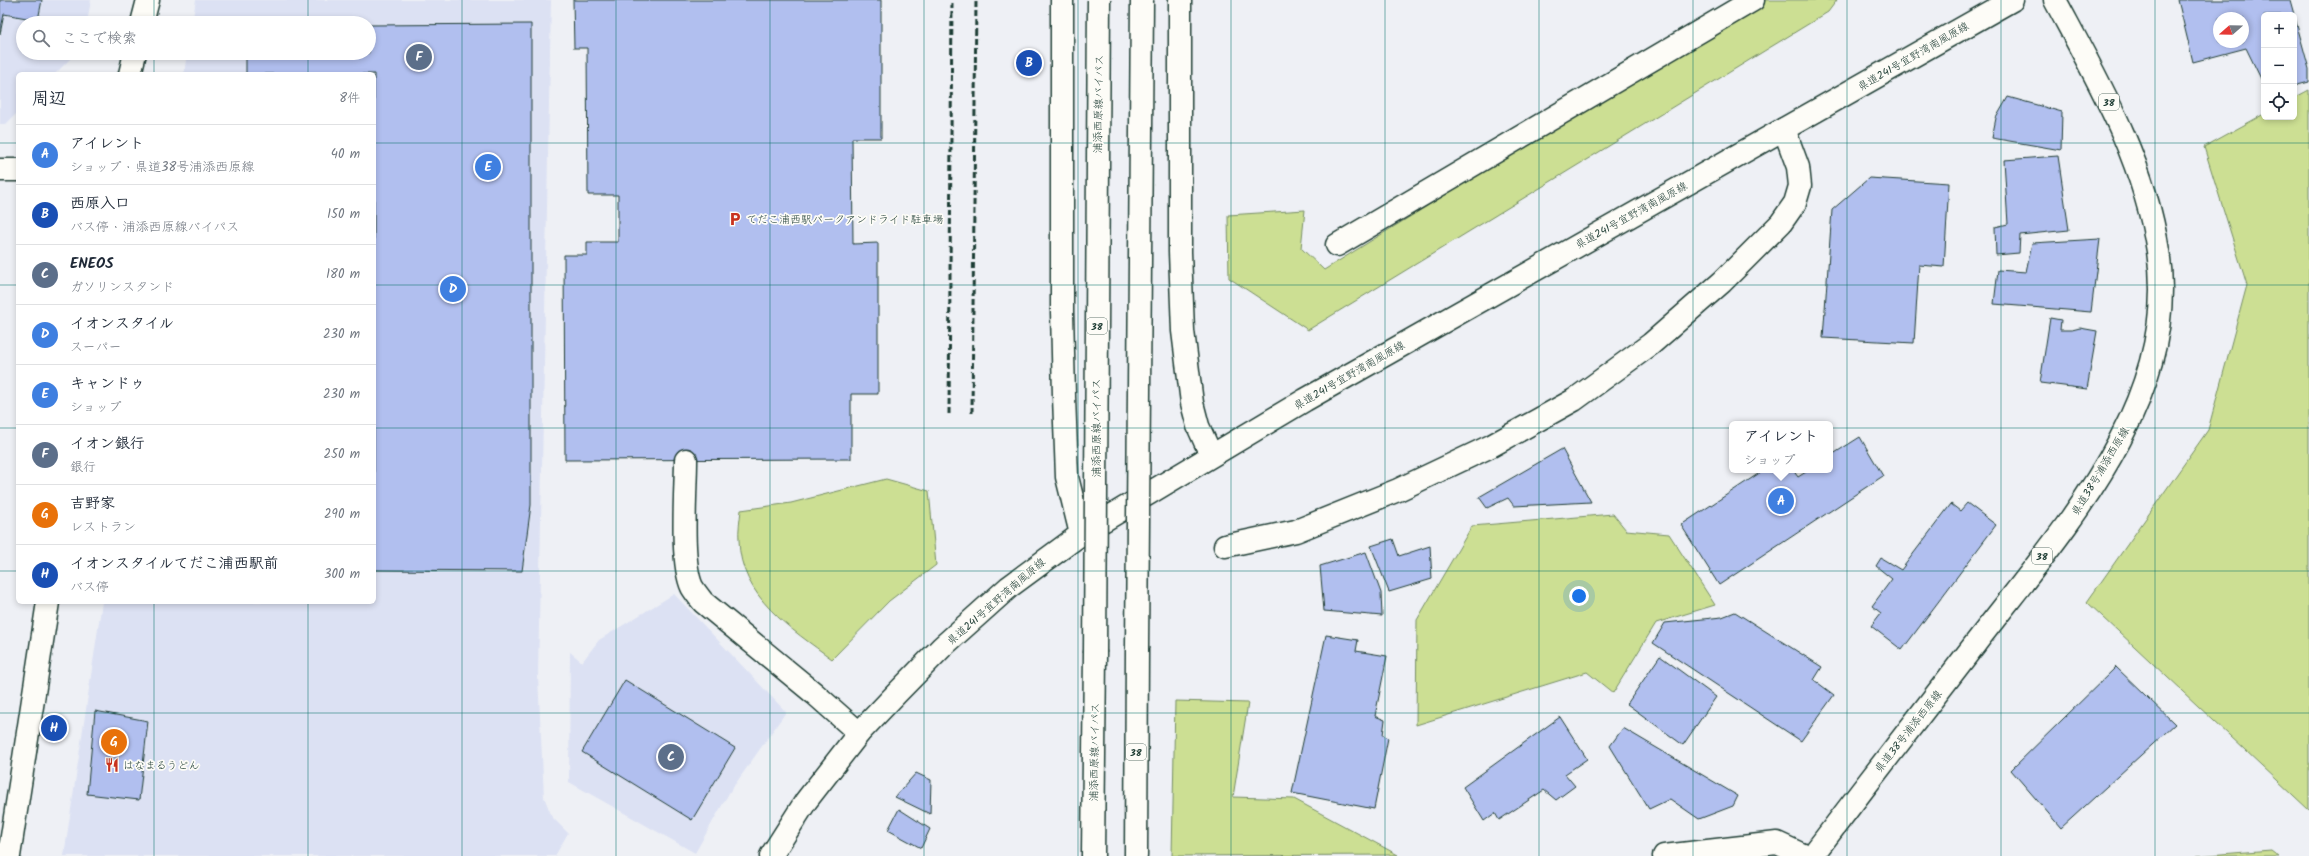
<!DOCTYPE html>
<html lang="ja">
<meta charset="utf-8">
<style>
body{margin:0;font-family:Kalam,"Klee One",sans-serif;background:#f6f6f7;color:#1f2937}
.controls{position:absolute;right:12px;top:12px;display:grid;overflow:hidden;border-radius:6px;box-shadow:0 2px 6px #0003}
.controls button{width:36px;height:36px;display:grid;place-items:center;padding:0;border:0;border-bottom:1px solid #e0e1e3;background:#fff;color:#1f2937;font:20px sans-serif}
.compass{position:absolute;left:2213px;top:12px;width:36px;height:36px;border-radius:50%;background:#fff;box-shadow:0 2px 6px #0003;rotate:250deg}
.you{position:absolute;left:1579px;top:596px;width:14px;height:14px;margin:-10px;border:3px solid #fff;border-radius:50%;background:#1a73e8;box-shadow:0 0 0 6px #1a73e833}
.badge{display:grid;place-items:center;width:26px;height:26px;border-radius:50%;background:#c8321e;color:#fff;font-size:13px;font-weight:700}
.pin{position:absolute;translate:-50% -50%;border:2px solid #fff;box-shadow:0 1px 4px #0006}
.popup{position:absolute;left:1729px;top:421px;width:104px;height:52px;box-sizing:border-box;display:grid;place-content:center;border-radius:6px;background:#fff;filter:drop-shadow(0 1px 3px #0005);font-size:13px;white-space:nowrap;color:#747a83}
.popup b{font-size:15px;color:#1f2937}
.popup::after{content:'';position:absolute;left:50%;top:100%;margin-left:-8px;border:8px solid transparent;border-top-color:#fff}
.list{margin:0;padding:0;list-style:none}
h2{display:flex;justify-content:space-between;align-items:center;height:52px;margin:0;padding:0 16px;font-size:17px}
h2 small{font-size:13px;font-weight:400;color:#747a83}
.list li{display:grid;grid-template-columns:26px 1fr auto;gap:12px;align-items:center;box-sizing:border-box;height:60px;padding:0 16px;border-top:1px solid #e0e1e3}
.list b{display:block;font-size:15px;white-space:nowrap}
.list p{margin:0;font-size:13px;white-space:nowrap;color:#747a83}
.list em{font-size:13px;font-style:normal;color:#747a83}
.icon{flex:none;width:22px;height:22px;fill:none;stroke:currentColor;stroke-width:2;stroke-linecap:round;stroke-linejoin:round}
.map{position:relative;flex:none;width:2309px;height:856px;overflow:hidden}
.search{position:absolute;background:#fff;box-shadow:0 2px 6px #0003;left:16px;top:16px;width:360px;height:44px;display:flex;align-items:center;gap:10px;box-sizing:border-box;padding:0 14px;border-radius:22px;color:#747a83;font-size:15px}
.panel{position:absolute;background:#fff;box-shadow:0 2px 6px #0003;left:16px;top:72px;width:360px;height:532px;border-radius:6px}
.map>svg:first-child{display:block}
.built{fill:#dce1f3}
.green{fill:#ccdf93;stroke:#768e64}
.building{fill:#b1bfef;stroke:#1f3d34;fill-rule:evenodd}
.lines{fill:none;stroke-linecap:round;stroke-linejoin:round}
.minor-casing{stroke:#1f3d34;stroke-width:25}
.major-casing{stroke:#1f3d34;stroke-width:25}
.minor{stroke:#fdfcf7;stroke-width:22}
.major{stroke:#fdfcf7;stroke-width:22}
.rail{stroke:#1f3d34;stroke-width:3;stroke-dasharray:6 3;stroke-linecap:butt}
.major-bridge-casing{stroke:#1f3d34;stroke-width:25;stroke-linecap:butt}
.major-bridge{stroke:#fdfcf7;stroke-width:22}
.grid{fill:none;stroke:#0f766e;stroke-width:1;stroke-opacity:0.55}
.labels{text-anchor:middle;stroke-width:3.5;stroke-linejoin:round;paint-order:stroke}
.shield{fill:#fdfcf7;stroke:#62766e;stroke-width:1}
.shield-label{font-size:10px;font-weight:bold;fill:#1f3d34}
.street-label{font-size:11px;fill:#1f3d34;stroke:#fdfcf7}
.poi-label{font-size:11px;fill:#1f3d34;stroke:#fdfcf7;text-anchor:start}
</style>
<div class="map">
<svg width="2309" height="856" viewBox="0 0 2309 856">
<rect width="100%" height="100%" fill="#eef0f5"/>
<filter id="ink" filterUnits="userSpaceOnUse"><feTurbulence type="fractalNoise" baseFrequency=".025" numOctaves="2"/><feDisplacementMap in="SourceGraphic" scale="8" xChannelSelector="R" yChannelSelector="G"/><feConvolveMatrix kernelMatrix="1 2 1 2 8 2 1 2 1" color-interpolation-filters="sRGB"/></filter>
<g filter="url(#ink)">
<!-- built -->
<path class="built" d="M0 0H91L87 23H23V53H76L55 74H18V112L6 124H0Z
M196 0H551L538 677 544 797 552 817 568 833 555 856H64L102 602H374V74H184L187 53H369V23H192Z
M674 594 786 712 729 793 695 853 569 782 570 652 582 662 599 640Z"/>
<!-- green -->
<path class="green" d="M1759 0H1837L1828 12 1308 330 1229 278 1228 215 1305 210 1301 248 1324 270Z
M2309 90V810L2087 602 2208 430 2247 285 2204 147 2264 114V117H2294V98Z
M886 479 929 491 936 565 889 601 832 659C791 629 740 597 739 540 738 530 740 520 741 510L791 503Z
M1613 514 1626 530 1669 534 1715 605 1656 623 1613 693 1587 672 1416 725 1417 620 1472 526Z
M1175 701 1248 703 1233 797 1294 799 1398 855 1172 856Z
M2271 850 2279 856H2196Z"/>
<!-- building -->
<path class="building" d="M0 0H42L38 20 4 14 0 34Z
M573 0H881V138H852L853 244 878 243V394H851V459L565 460 564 255H587V242H618V195H588L587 48H574Z
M2178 0H2290L2309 69V82L2294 86V15H2264V85L2246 48 2193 62ZM2219 18H2243V42H2219Z
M531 24V505L522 571 374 570V74H246V53H369V25Z
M2008 97 2062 112 2061 150 1992 138 1996 118Z
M2058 156 2069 230 2020 235 2019 253 1996 255 1995 227 2008 224 2004 160Z
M1869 178 1949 183 1944 267 1919 265 1914 343 1823 338 1832 210Z
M2100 239 2091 312 1994 304 1998 270 2026 272 2032 243Z
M2050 318 2061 320 2060 330H2072L2080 328 2097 331 2087 389 2040 383Z
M1860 437 1883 476 1719 585 1681 525 1764 470H1793L1798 477 1809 470H1830V456Z
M1562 449 1591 502 1514 506 1508 498 1487 508 1479 497Z
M1967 503 1996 525 1902 650 1871 626 1881 613 1872 606 1892 579 1876 566 1881 558 1901 570 1951 504 1960 511Z
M1393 539 1399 556 1430 546 1432 579 1389 592 1371 546Z
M1366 552 1381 593 1382 616 1324 611 1320 566Z
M1735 612 1822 667 1814 680 1834 695 1801 741 1653 643 1665 623 1722 617Z
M1326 635 1358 640 1356 651 1387 656 1375 716 1385 720 1383 735 1388 738 1374 809 1292 793Z
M1660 656 1716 697 1683 745 1627 704Z
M2116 667 2175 724 2061 828 2011 770Z
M625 680 735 748 692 820 582 752Z
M95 711 148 721 139 800 87 794Z
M1560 717 1587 759 1565 774 1575 786 1556 800 1544 790 1499 820 1495 813 1484 821 1463 787Z
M1623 728 1738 796 1733 806 1699 819 1670 799 1649 809 1610 746Z
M916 773 931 780 930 814 895 797Z
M899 809 930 829 921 848 888 830Z"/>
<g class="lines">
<defs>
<path id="minor" d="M142 23 148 0
M130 74 135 53
M0 170H18
M1337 245 1753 0
M686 460C686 490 680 561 692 587 695 592 699 597 703 602L815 694 859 733
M1225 546 1296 531 1398 490 1491 446 1574 400 1651 344 1722 282 1781 223 1795 203 1800 186 1798 167 1784 129
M9 856 48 602
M1664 856 1777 843 1805 856"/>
<path id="major" d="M1062 0V311L1064 396 1067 477 1081 534
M1180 0V252L1183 331 1192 403 1198 426 1211 455
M771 856 806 801 859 733 897 693 942 647 1009 587 1081 534 1305 400 2012 0
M1093 856 1095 653
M1136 856 1137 649
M1812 856C1866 785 1921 714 1975 644 2060 533 2182 402 2158 251 2144 159 2098 81 2055 0"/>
</defs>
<!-- minor casing -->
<use href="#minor" class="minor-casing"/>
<!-- major casing -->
<use href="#major" class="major-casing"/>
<!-- minor -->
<use href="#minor" class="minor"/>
<!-- major -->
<use href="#major" class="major"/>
<!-- rail -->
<path class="rail" d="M972 413 976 0
M949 414 952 0"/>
<defs>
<path id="major-bridge" d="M1137 649 1142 0
M1095 653 1099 0"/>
</defs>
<!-- major-bridge casing -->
<use href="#major-bridge" class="major-bridge-casing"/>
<!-- major-bridge -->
<use href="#major-bridge" class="major-bridge"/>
</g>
</g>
<!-- grid -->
<path class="grid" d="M154 0V23M308 0V23M462 0V856M616 0V856M770 0V856M924 0V856M1078 0V856M1231 0V856M1385 0V856M1539 0V856M1693 0V856M1847 0V856M2001 0V856M2155 0V856M154 53V74M308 53V74M0 143H18M374 143H2309M0 285H18M374 285H2309M0 428H18M374 428H2309M0 571H18M374 571H2309M154 602V856M308 602V856M0 713H2309"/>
<!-- icons -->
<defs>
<symbol id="parking-bare" viewBox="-9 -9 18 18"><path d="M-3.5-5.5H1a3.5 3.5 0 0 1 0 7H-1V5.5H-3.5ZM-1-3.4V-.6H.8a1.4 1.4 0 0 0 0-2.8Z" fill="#c8321e" stroke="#fdfcf7" stroke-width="2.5" paint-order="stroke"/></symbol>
<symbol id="restaurant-bare" viewBox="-9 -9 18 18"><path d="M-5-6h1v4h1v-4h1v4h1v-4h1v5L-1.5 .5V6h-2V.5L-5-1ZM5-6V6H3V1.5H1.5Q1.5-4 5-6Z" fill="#c8321e" stroke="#fdfcf7" stroke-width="2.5" paint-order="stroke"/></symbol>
</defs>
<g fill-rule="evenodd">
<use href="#parking-bare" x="725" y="209" width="20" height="20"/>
<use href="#restaurant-bare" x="102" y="755" width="20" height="20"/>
</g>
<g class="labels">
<!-- shield labels -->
<g class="shield">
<rect x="2099" y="94" width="20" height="16" rx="3"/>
<rect x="1087" y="318" width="20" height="16" rx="3"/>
<rect x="2032" y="548" width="20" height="16" rx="3"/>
<rect x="1126" y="744" width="20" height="16" rx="3"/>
</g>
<g class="shield-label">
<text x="2109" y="106">38</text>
<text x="1097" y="330">38</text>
<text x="2042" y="560">38</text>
<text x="1136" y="756">38</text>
</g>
<!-- street labels -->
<g class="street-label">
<text transform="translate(1913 56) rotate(-30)" y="4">県道241号宜野湾南風原線</text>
<text transform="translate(1098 104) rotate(-89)" y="4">浦添西原線バイパス</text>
<text transform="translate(1631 215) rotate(-29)" y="4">県道241号宜野湾南風原線</text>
<text transform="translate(1349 375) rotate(-30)" y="4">県道241号宜野湾南風原線</text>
<text transform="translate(1096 428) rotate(-90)" y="4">浦添西原線バイパス</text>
<text transform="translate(2100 471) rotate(-59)" y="4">県道38号浦添西原線</text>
<text transform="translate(996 601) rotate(-41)" y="4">県道241号宜野湾南風原線</text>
<text transform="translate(1908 731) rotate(-52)" y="4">県道38号浦添西原線</text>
<text transform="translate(1094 752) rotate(-89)" y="4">浦添西原線バイパス</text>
</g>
<!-- poi labels -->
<g class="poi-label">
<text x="746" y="223">てだこ浦西駅パークアンドライド駐車場</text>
<text x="123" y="769">はなまるうどん</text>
</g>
</g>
</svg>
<div class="controls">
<button>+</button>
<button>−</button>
<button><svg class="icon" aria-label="locate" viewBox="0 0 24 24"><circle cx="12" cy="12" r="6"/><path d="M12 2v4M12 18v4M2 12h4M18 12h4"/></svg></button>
</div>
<svg class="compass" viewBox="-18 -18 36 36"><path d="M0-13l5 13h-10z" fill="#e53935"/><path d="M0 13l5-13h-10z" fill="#747a83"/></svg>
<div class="you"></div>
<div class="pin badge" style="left:1781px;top:501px;background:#3f7fe0">A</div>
<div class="popup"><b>アイレント</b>ショップ</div>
<div class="pin badge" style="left:1029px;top:63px;background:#1a4fb4">B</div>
<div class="pin badge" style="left:671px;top:757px;background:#5c6f8a">C</div>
<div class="pin badge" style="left:453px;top:289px;background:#3f7fe0">D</div>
<div class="pin badge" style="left:488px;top:167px;background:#3f7fe0">E</div>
<div class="pin badge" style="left:419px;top:57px;background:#5c6f8a">F</div>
<div class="pin badge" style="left:114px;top:742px;background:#e8710a">G</div>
<div class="pin badge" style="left:54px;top:728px;background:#1a4fb4">H</div>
<div class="search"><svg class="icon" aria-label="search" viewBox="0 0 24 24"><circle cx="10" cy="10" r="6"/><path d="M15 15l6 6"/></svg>ここで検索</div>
<section class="panel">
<h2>周辺<small>8件</small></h2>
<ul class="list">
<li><span class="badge" style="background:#3f7fe0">A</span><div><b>アイレント</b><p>ショップ · 県道38号浦添西原線</p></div><em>40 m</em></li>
<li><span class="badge" style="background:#1a4fb4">B</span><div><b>西原入口</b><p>バス停 · 浦添西原線バイパス</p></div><em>150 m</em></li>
<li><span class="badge" style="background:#5c6f8a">C</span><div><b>ENEOS</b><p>ガソリンスタンド</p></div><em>180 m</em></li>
<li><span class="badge" style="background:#3f7fe0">D</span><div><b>イオンスタイル</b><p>スーパー</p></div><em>230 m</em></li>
<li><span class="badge" style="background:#3f7fe0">E</span><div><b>キャンドゥ</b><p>ショップ</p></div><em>230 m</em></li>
<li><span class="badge" style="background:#5c6f8a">F</span><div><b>イオン銀行</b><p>銀行</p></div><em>250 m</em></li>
<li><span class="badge" style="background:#e8710a">G</span><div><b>吉野家</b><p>レストラン</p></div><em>290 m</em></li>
<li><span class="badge" style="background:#1a4fb4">H</span><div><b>イオンスタイルてだこ浦西駅前</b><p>バス停</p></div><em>300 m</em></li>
</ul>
</section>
</div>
